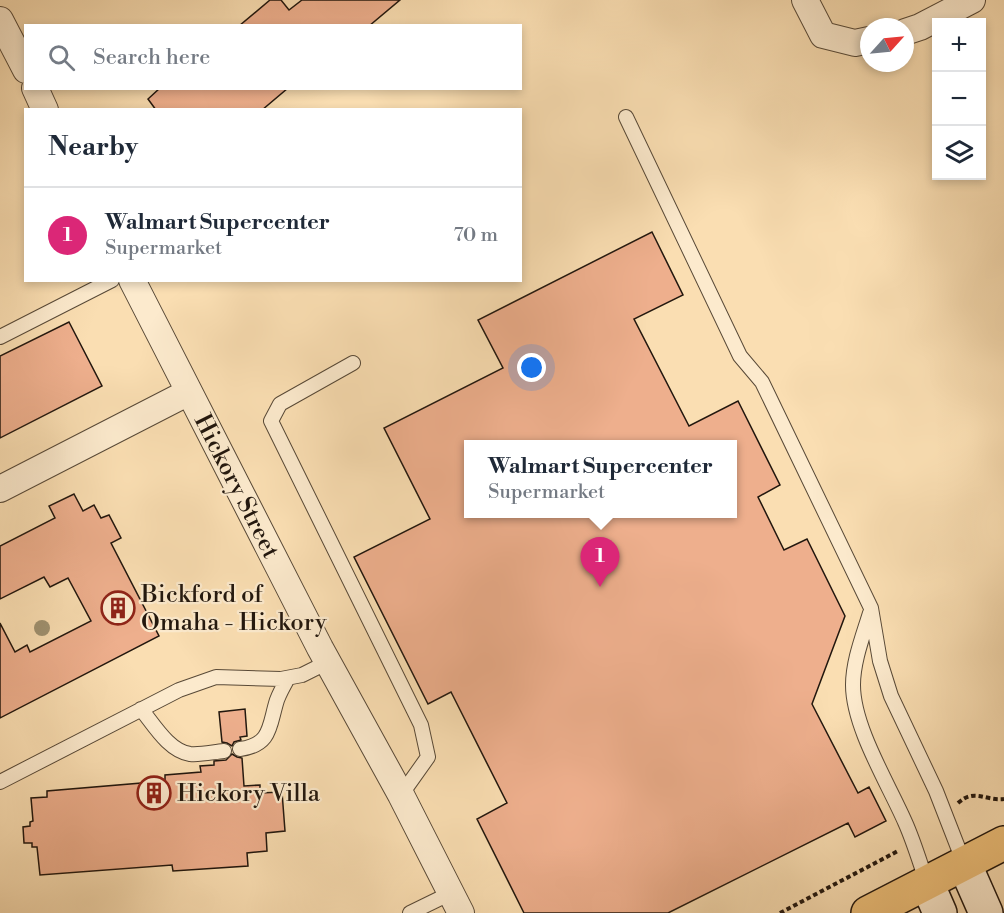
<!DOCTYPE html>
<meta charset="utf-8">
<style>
body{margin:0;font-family:"Libre Bodoni",serif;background:#f6f6f7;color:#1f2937}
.controls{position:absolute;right:18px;top:18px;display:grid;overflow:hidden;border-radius:0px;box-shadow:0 3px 9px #0003}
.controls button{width:54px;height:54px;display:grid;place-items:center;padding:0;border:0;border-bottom:2px solid #e0e1e3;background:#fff;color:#1f2937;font:30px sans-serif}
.compass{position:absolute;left:860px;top:18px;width:54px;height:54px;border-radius:50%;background:#fff;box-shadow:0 3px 9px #0003;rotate:63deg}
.you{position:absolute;left:532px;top:368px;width:21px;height:21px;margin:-15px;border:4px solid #fff;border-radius:50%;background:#1a73e8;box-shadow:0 0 0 9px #1a73e833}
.badge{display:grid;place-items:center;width:39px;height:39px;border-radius:50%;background:#db2777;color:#fff;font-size:20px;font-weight:700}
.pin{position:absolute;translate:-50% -50px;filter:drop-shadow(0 2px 3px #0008)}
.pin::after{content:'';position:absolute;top:32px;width:21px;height:18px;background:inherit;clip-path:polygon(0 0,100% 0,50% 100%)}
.popup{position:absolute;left:464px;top:440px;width:273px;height:78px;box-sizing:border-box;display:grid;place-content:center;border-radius:0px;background:#fff;filter:drop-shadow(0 2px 4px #0005);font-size:20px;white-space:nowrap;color:#747a83}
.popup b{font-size:22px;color:#1f2937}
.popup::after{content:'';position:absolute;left:50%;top:100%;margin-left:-12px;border:12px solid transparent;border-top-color:#fff}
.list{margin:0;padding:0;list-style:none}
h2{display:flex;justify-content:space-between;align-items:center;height:78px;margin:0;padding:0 24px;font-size:26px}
h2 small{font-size:20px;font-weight:400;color:#747a83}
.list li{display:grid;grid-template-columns:39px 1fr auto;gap:18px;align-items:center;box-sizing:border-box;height:96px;padding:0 24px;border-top:2px solid #e0e1e3}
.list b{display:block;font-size:22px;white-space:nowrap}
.list p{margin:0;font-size:20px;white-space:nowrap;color:#747a83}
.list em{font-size:20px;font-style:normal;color:#747a83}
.icon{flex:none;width:33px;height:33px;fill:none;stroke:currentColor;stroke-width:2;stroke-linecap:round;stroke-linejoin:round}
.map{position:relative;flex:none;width:1004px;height:913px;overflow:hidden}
.search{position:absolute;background:#fff;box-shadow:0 3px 9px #0003;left:24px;top:24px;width:498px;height:66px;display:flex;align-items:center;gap:15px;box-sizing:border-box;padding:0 21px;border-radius:0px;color:#747a83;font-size:22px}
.panel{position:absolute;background:#fff;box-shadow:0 3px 9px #0003;left:24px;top:108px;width:498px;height:174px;border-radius:0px}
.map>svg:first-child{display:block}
.building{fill:#eeaf8d;stroke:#22170e;stroke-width:1.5;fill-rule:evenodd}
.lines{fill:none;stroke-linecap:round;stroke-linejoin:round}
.lane-casing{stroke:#584937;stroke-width:16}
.street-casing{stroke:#584937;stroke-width:28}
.secondary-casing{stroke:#22170e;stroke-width:36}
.primary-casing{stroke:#22170e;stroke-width:36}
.path{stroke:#22170e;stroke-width:4;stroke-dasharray:4.5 3;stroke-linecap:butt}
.lane{stroke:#fceacd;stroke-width:14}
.street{stroke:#fceacd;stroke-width:26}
.secondary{stroke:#fceacd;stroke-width:33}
.primary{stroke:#edbf79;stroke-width:33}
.tree{fill:#a09271}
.labels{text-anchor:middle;stroke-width:4.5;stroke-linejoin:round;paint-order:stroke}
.street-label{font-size:24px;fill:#22170e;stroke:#fceacd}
.poi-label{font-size:24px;fill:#22170e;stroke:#fceacd;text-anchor:start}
</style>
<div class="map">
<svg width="1004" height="913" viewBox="0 0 1004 913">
<rect width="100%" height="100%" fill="#fadeb2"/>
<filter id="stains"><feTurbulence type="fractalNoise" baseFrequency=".00333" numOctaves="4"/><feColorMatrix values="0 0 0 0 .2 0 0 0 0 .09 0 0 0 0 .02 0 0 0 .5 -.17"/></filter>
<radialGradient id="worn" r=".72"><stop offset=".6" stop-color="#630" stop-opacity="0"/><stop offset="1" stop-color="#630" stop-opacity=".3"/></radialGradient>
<!-- building -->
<path class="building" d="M270 0H281L289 10 302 0H400L369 26H239Z
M160 88H288L262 110H156L148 99Z
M652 232 683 295 634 319 689 426 738 401 780 485 758 497 784 550 807 539 845 616 812 704 858 793 869 787 886 821 855 837 848 823 668 913H524L477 819 507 803 451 692 428 704 354 557 430 519 384 428 503 368 478 320ZM468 444H732V513H468Z
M69 322 102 386 0 438V356Z
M74 494 83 511 94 505 101 518 109 515 121 538 111 543 159 636 0 718V623L15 652 27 645 30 652 91 621 68 578 50 587 44 577 0 599V546L55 518 49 506Z
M245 709 247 736 240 737 241 740 234 742 232 746 227 743 222 742 219 712Z
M232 754 237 757 242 758 244 786 260 785V793L282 792 285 831 266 833 267 851 247 853 248 866 173 871 172 865 40 875 37 847H32V843H24L23 827 30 826V822L33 821 31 798 47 797V791L165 781V775L201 772 200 766 214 765V761L226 760Z"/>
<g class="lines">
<defs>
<path id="lane" d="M626 117 740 356 762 382 871 608 880 661 891 696 936 791 964 863
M0 337 112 280
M353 363 280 404 271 421 421 725 428 757 401 795
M870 613C863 636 853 661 853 685 853 727 888 783 905 822 914 842 920 863 927 883
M141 709C154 725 169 751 190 754 201 755 213 752 224 751
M240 749C272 745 269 725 277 700 280 692 284 685 288 678
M0 782 179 690 216 677 281 679 302 675 328 662
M410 913 451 893"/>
<path id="street" d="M805 0 823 35 855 43 869 40
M0 20 26 70
M905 32 920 27 972 0
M35 88 45 110
M132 280 320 648 401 795 461 913
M0 489 189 392"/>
<path id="secondary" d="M964 863 986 913
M927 883 940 913"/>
<path id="primary" d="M868 913 1004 843"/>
</defs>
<!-- lane casing -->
<use href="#lane" class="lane-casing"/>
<!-- street casing -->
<use href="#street" class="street-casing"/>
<!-- secondary casing -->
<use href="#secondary" class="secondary-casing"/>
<!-- primary casing -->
<use href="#primary" class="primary-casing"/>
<!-- path -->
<path class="path" d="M958 803C975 788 984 801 1004 799
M780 913 898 851"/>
<!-- lane -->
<use href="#lane" class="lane"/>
<!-- street -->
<use href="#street" class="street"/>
<!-- secondary -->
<use href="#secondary" class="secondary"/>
<!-- primary -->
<use href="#primary" class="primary"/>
</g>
<!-- trees -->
<circle class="tree" cx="42" cy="628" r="8"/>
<!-- icons -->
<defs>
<symbol id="building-ring" viewBox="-11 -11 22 22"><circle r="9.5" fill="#fceacd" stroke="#8f2418" stroke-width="1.5"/><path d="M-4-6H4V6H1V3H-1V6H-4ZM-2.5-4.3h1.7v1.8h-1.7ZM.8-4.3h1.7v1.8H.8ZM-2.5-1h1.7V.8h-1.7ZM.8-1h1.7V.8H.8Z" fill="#8f2418"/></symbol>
</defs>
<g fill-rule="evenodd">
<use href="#building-ring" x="99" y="589" width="38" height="38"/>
<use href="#building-ring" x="135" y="774" width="38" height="38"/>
</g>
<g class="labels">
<!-- street labels -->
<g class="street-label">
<text transform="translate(237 486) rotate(63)" y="8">Hickory Street</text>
</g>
<!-- poi labels -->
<g class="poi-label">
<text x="141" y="602">Bickford of<tspan x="141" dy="28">Omaha - Hickory</tspan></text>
<text x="177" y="801">Hickory Villa</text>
</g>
</g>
<rect width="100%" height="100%" filter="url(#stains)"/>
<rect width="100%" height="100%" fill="url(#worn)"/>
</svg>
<div class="controls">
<button>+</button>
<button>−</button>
<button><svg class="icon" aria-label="layers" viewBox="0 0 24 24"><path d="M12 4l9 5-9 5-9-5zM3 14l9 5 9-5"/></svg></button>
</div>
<svg class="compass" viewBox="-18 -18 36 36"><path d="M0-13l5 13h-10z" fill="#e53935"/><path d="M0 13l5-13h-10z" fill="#747a83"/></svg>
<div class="you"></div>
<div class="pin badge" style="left:600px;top:587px">1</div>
<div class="popup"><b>Walmart Supercenter</b>Supermarket</div>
<div class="search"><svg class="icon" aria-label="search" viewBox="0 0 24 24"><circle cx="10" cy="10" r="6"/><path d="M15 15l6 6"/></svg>Search here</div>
<section class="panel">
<h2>Nearby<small></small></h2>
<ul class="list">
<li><span class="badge">1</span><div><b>Walmart Supercenter</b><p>Supermarket</p></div><em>70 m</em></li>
</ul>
</section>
</div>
